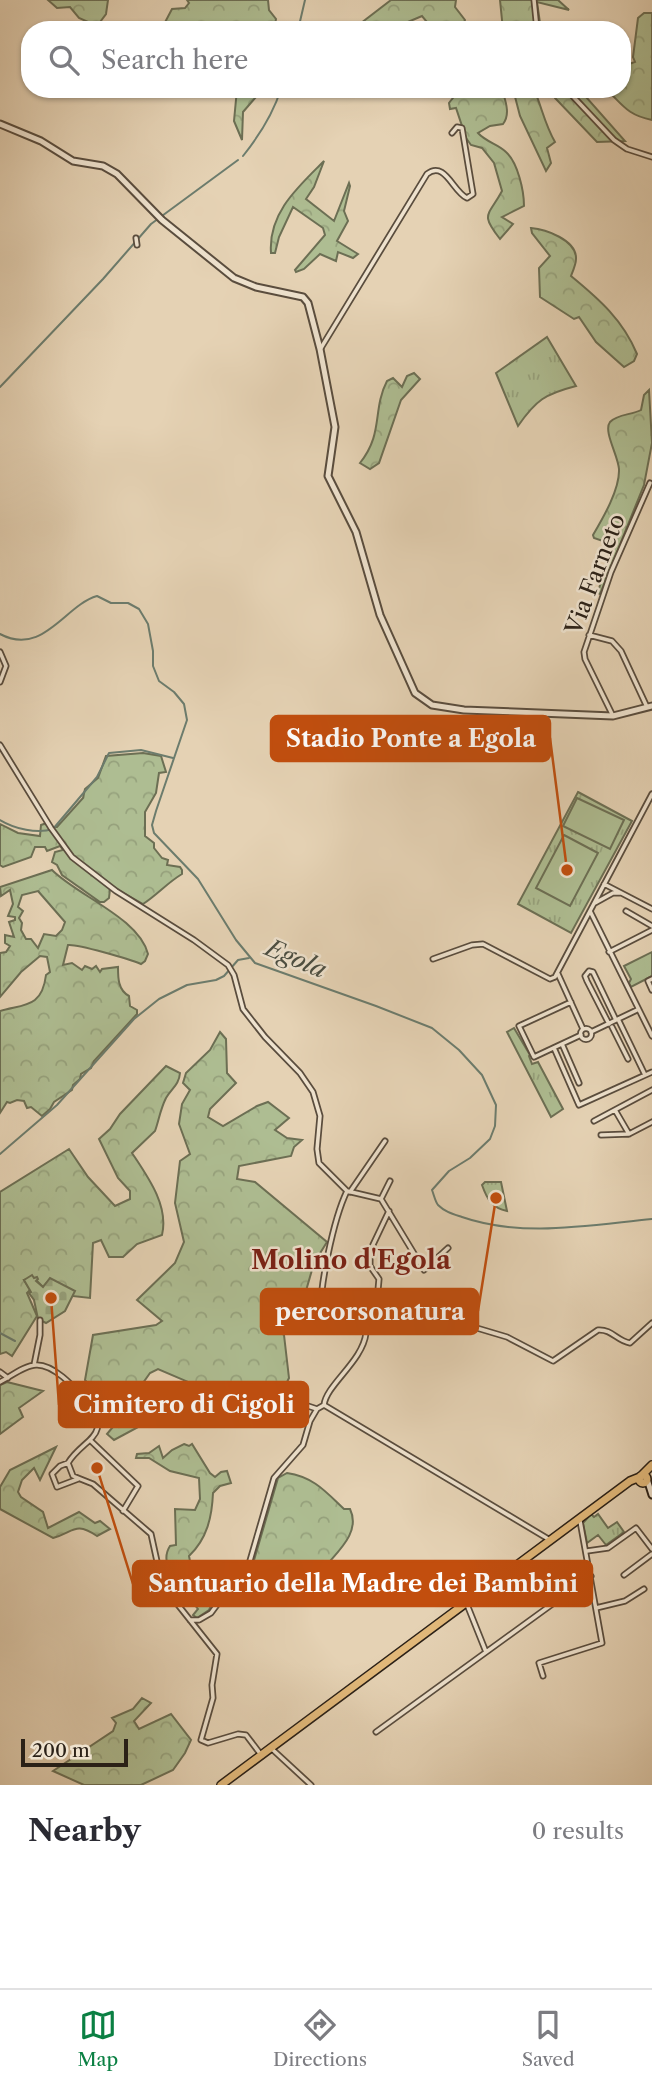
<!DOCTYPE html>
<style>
body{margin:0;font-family:"Libre Caslon Text",serif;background:#f7f7f7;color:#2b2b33}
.scale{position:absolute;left:21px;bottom:18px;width:107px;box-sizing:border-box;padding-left:7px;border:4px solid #2b2117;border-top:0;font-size:19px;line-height:24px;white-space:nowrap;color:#2b2117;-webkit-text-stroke:5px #eee2ce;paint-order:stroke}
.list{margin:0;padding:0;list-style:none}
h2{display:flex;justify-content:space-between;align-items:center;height:91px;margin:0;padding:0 28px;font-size:30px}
h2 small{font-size:23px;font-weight:400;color:#7c7c81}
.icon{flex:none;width:38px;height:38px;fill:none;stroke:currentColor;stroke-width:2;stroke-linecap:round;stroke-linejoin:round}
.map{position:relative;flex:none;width:652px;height:1785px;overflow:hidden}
.search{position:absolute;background:#fff;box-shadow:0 2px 5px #0004;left:21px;right:21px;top:21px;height:77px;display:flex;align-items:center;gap:18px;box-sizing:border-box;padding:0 24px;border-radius:28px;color:#7c7c81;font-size:26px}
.sheet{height:203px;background:#fff}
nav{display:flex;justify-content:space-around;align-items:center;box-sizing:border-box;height:98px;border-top:2px solid #e1e1e2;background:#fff;font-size:19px;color:#7c7c81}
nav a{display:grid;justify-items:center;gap:4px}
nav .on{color:#0b8043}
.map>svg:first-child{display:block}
.grass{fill:url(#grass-tufts);stroke:#6c6f54;stroke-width:2}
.forest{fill:url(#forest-crowns);stroke:#6c6f54;stroke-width:2;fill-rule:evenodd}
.cemetery{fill:url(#cemetery-stones);stroke:#6c6f54;stroke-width:2}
.garden{fill:#aebd92;stroke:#6c6f54;stroke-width:2}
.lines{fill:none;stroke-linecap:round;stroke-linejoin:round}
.stream{stroke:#6c7c6d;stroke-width:2}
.minor-casing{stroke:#5a4d3e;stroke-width:7}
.tertiary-casing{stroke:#5a4d3e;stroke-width:9}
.secondary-casing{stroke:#2b2117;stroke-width:9}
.primary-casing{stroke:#2b2117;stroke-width:10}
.minor{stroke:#eee2ce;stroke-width:3.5}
.tertiary{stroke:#eee2ce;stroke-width:5}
.secondary{stroke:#eee2ce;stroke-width:5}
.primary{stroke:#e2b97a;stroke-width:7}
.labels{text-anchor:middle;stroke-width:5;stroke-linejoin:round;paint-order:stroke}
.street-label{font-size:23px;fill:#2b2117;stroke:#eee2ce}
.water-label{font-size:24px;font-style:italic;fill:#4b4e42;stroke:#eee2ce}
.quarter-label{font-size:26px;font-weight:bold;fill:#7a1f14;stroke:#eee2ce}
.leader{fill:none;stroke:#c24e0e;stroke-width:2.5}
.callout-dot{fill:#c24e0e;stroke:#eee2ce;stroke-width:2.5}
.callout{fill:#c24e0e;stroke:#c24e0e;stroke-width:2.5}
.callout-label{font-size:24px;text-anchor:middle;font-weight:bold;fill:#fff}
</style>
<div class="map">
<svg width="652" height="1785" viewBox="0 0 652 1785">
<defs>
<pattern id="grass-tufts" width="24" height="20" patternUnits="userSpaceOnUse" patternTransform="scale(1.75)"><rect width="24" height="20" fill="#aebd92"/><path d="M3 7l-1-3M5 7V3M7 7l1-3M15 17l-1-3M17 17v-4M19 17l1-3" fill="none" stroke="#96a27d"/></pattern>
<pattern id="forest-crowns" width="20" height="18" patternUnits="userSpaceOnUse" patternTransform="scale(1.75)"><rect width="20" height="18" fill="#aebd92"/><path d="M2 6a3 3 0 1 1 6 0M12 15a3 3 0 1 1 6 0" fill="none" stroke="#96a27d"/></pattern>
<pattern id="cemetery-stones" width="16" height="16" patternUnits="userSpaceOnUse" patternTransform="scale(1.75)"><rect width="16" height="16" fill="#aebd92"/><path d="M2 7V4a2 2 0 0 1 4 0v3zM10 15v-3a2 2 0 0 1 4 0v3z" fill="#96a27d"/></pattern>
</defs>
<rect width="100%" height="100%" fill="#e5d2b4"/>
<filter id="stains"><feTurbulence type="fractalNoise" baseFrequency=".00286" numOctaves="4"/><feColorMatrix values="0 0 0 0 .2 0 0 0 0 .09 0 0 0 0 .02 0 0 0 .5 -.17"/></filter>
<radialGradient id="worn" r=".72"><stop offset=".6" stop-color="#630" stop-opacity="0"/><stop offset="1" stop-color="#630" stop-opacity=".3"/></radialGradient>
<!-- grass -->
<path class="grass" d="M547 337 576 386C545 394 536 400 518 426L496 373Z
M578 792 632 821 571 933 518 904Z
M652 952V976L631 987 629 983 631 979 624 966Z
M514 1028 530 1055 529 1056 532 1064 538 1062 563 1109 551 1117 507 1032Z
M485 1182H501L507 1211C492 1208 487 1199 482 1185Z
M591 1514 594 1517 598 1514 608 1528 617 1522 624 1532 606 1545 598 1535 587 1543 583 1523Z"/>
<!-- forest -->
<path class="forest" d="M48 0H108L106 14 97 26 79 18 70 7 57 8Z
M187 0H268L269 10 276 19 274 30H224L210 26 205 30 162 28 172 9 185 8 189 3Z
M391 0H456L455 7 465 20 460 28 426 30 427 22 422 16 389 30H352Z
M500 0H558L569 10 537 2 541 30H503Z
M644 13H652V120C627 115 623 105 606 89H622V57L629 64 635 62 633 57 638 18Z
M237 89H257L256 97 243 112 242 140 234 121Z
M460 89H502C505 100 511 114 503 124L490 126 478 133C486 142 498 144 506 152 518 163 524 191 524 206L502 217 513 224 500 239C480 213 488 217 502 191L494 163 482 148 471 145 466 138 456 108 450 109 449 103Z
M513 89H534C542 108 545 125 555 142L547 148 551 163 546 171 520 116Z
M553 89H579L625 141 597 142 555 98Z
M324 161 314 187 306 199 334 221 349 183 350 186 344 211 348 221 337 241 358 254 353 258 338 252 336 261 320 254 304 269 296 272 295 270 325 235 323 228 293 207 279 237 275 253H271C268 213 298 187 324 161Z
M531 228C545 229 577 240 576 259 576 264 573 271 571 276 599 299 623 320 637 354L634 361 624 367 596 342 579 317 574 319 540 297 539 268 550 256 532 233Z
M414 373 420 379 401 400 379 463 370 469 360 463C384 433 372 410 387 381L393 378 402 387 407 376Z
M649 390 652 443 644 485 600 594 598 593C602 571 616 564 603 541L594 538 593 535C603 518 620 489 619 469 618 455 603 431 610 422 617 414 632 415 641 410L644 395Z
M143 753 161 756 166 772 159 773 156 793 145 812V836L154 843V848L162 858 168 860 167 865 180 867 182 870V874C167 883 157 895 143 904L118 890 110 889 109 898 104 902H100L62 875 57 865 52 862 55 852 63 850 60 846 47 851 45 847H35L31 857 3 867 0 865V824L18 833 40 836 41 825 49 822 53 827H57L83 798 85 789 98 778 106 756Z
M52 870C78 896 139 918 148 954L145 961 141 964C129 959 78 944 68 945L63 965 72 963 82 970 85 966 92 969 96 966 100 972 102 969 118 967C118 978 118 990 129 996L130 1006 137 1010V1014L94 1061 91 1068 81 1074 80 1079 73 1085 72 1090 54 1102 50 1109 42 1116 31 1107 27 1108 24 1101 17 1100 10 1103 7 1102 0 1113V1011C24 1004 42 1008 46 975L50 972 47 957 40 956 21 972 0 997V953L6 952 10 946 5 943V935L14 937 9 922 15 920V917L8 916 13 904 10 890 1 896 0 887ZM38 891 65 922 62 930 56 936 44 934 38 948 31 939H26L21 930 22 923 19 918 23 911 18 907 22 895Z
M220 1032 226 1039 227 1073 236 1083 210 1109 208 1117 223 1126 257 1106 268 1102 289 1118 275 1130 287 1138 302 1140 294 1147 291 1156 239 1166 237 1179 255 1182 327 1242 314 1263 303 1301 282 1304 275 1330 284 1335 289 1378 270 1417 158 1369 150 1373 143 1383 155 1418 114 1440 107 1434 118 1421 85 1380 93 1335 156 1325 162 1321 137 1300 175 1263 184 1242 175 1203 180 1161 190 1154 179 1124 182 1104 190 1090 183 1083 186 1073 210 1050Z
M166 1066 180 1073C179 1085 172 1088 166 1098 160 1110 159 1120 155 1131L132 1153C148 1177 169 1206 162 1235L137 1244 123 1257H109L101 1240 93 1243 90 1298 72 1296 74 1291 50 1279 43 1287 34 1278 24 1280 30 1290 27 1293 37 1316 12 1356 6 1352 0 1354V1192L69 1149 88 1177 115 1206 130 1199V1191L118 1178 99 1139 110 1129 120 1114Z
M7 1382 43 1391 19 1408 23 1417 0 1434V1385Z
M184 1444 189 1446 192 1444 210 1473 215 1477 221 1472 227 1471 231 1483 220 1486 213 1493C212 1517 207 1539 189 1556L192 1571 214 1600 209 1610 197 1618 193 1615 198 1609C186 1593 156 1567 170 1546L176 1545 175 1509 195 1510 200 1499 199 1478 170 1471 149 1458H136L137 1454 149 1453 159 1446 163 1458 172 1450Z
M56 1447 40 1480 34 1468 22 1480 18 1492 21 1497 43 1512 48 1528 79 1512 95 1523 100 1521 110 1529 97 1536C75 1521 74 1532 53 1538L0 1509V1487L10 1470Z
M287 1473C314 1477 326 1492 344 1509H350C361 1532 338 1551 325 1567 316 1577 309 1589 301 1599L274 1576 262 1569 256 1578 247 1576 252 1567 278 1478Z
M142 1698 151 1703 134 1721 139 1729 171 1714 191 1740 185 1753 173 1770 141 1785H84L53 1771 113 1731 116 1723 112 1718 133 1709Z"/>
<!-- cemetery -->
<path class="cemetery" d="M32 1275 34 1278 37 1277 38 1279 36 1281 43 1287 50 1278 75 1291 65 1311 46 1323 38 1319 34 1300 29 1293 31 1292 24 1280Z"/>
<!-- garden -->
<path class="garden" d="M577 798 624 820 610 849 563 826Z
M564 835 598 853 570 906 536 888Z"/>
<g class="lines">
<!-- stream -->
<path class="stream" d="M298 30 305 0
M243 156C259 136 273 114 281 89
M0 387 103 279 151 224 238 160
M0 634C43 657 65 605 97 596L111 603H128L139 609 148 624 153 651V666L159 681 174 692 184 704 187 720 156 811 152 825 154 833 198 879 236 940 255 963 376 1006 432 1028 459 1050 482 1075 496 1105 495 1126 490 1139 470 1158 449 1171 432 1190C434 1195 435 1201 438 1205 445 1212 453 1214 462 1217 522 1238 590 1225 652 1219
M0 820C15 829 37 834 53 829L97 777 109 753 141 750 173 758
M0 1154 57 1105 134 1019 159 999 187 985 216 980 224 976 238 960 249 958
M0 1333 15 1341"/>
<defs>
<path id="minor" d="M534 0 537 30
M566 89 614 140 627 149 652 157
M136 238 137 245
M321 348 427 174C445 160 453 192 467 198L473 194 462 128 457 127 452 133
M589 635 612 641 621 651 647 707
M0 652 6 666 0 682
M613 716 585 659 584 652 611 572 650 483
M0 745 51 828 72 857 116 891 194 940 228 965 234 975 243 1009 265 1037 300 1073 313 1092 320 1116 317 1149 319 1163 347 1191 381 1199 424 1270 448 1248
M604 884 652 909
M595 903 613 893H620
M590 911 652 1036
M626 911 652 926
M609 952 652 930
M433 959 472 945 483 944 550 979 555 977 652 794
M558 974 583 1029
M652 979 648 981 652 990
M571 1002 519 1026 534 1057 581 1035
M618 1019 645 1075
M609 1024 587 981 585 976 589 971 593 972 616 1020
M612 1027 628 1059
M580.5 1034a5.5 5.5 0 1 1 11 0a5.5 5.5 0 1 1-11 0Z
M591 1032 637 1010
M562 1044 579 1083
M554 1048 579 1105 652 1072
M615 1110 629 1134 652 1122
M594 1121 652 1090
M601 1135 629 1134
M347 1191C334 1218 318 1290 321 1320 333 1334 354 1321 366 1332
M350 1192 385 1141
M381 1199 390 1181
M375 1324 379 1279 370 1266V1251L389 1211
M366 1332 375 1324 450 1320 507 1337 553 1361 598 1330C612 1329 617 1341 630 1343L652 1323
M34 1365 40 1335V1320
M0 1372 8 1378
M0 1382C10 1377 25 1365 36 1365 54 1364 75 1388 86 1400
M272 1394 317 1409
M87 1402C114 1437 83 1438 68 1463L73 1476 93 1484 151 1534 158 1566 167 1591 217 1654 212 1685 213 1698 201 1740 208 1743 238 1734 246 1735 262 1756
M324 1405 550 1540
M324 1405C326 1385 363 1361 366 1333
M91 1441 138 1486 123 1511
M68 1463 60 1466 52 1474 57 1487 78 1479
M587 1551 608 1548 636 1528 652 1549
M624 1575 652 1554
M466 1602 486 1652
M596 1608 625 1601 644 1589
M190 1620H199L211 1613 228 1590 247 1571 274 1478 303 1445 310 1421 317 1409 324 1405
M543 1676 539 1663 602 1643 580 1521
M376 1732 591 1576
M272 1749 311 1785"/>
<path id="tertiary" d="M0 124 41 141 73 161 103 166 117 174 162 220 234 278 256 287 303 297 308 303 320 349 335 427 328 476 356 532 380 615 415 693 432 705 464 710 613 716 652 706"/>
<path id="secondary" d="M647 1479 652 1495"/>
<path id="primary" d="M642 1475 652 1465
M639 1479a4 4 0 1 1 8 0a4 4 0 1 1-8 0Z
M221 1785 630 1481 640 1477"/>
</defs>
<!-- minor casing -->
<use href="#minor" class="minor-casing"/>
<!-- tertiary casing -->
<use href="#tertiary" class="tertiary-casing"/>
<!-- secondary casing -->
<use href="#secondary" class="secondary-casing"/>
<!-- primary casing -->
<use href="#primary" class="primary-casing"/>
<!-- minor -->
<use href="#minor" class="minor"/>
<!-- tertiary -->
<use href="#tertiary" class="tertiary"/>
<!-- secondary -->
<use href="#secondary" class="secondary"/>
<!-- primary -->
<use href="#primary" class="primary"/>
</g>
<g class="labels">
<!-- street labels -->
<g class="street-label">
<text transform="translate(595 574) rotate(-69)" y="8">Via Farneto</text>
</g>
<!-- water labels -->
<g class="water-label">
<text transform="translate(296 959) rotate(23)" y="8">Egola</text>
</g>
<!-- quarter labels -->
<g class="quarter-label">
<text x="351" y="1269">Molino d'Egola</text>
</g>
</g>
<!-- callouts -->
<path class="leader" d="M567 870L550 738M496 1198L478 1311M51 1298L59 1405M97 1468L133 1584"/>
<g class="callout-dot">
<circle cx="567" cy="870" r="7"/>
<circle cx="496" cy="1198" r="7"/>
<circle cx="51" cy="1298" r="7"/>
<circle cx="97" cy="1468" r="7"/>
</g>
<g class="callout">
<rect x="271" y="716" width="279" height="45" rx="7"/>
<rect x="261" y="1289" width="217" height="45" rx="7"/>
<rect x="59" y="1382" width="249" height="45" rx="7"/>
<rect x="133" y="1561" width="459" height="45" rx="7"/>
</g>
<g class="callout-label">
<text x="411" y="747">Stadio Ponte a Egola</text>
<text x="370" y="1320">percorsonatura</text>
<text x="184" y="1413">Cimitero di Cigoli</text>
<text x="363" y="1592">Santuario della Madre dei Bambini</text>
</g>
<rect width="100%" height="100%" filter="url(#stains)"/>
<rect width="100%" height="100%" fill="url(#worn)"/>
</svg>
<div class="scale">200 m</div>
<div class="search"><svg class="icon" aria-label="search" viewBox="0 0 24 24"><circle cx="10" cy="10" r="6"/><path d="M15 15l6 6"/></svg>Search here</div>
</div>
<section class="sheet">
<h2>Nearby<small>0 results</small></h2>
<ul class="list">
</ul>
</section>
<nav>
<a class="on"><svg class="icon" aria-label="map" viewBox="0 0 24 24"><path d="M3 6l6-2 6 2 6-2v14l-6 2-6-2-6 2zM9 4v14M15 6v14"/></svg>Map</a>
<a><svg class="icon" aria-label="directions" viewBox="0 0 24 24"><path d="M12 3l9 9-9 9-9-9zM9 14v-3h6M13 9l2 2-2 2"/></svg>Directions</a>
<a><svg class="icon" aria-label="saved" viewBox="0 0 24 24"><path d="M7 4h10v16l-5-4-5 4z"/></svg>Saved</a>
</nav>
